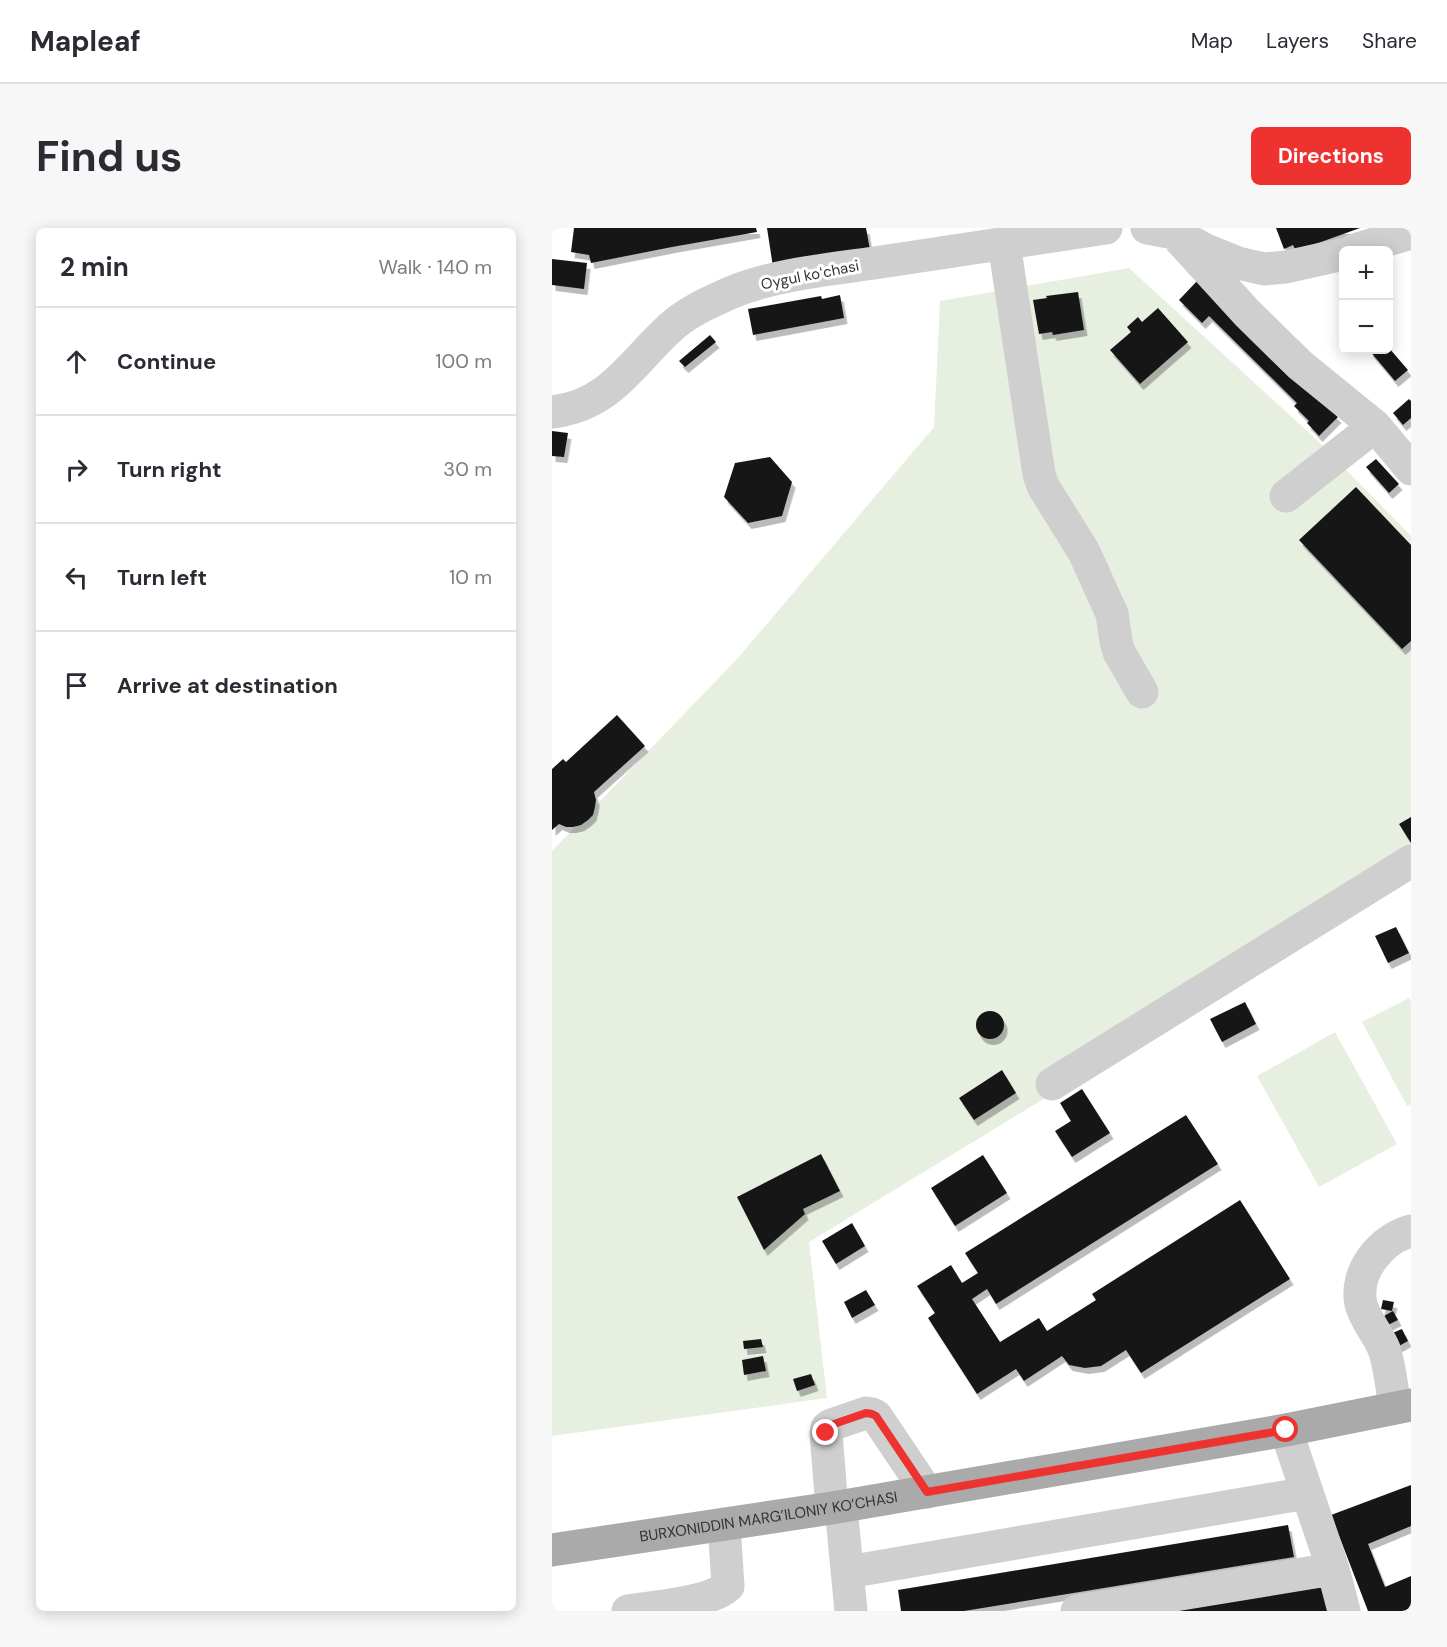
<!DOCTYPE html>
<meta charset="utf-8">
<style>
body{margin:0;font-family:"DM Sans",sans-serif;background:#f7f7f7;color:#2b2b33}
.controls{position:absolute;right:18px;top:18px;display:grid;overflow:hidden;border-radius:9px;box-shadow:0 3px 15px #0003}
.controls button{width:54px;height:54px;display:grid;place-items:center;padding:0;border:0;border-bottom:2px solid #e1e1e2;background:#fff;color:#2b2b33;font:30px sans-serif}
.stop{position:absolute;width:18px;height:18px;margin:-14px;border:4px solid #ee3230;border-radius:50%;background:#fff}
.stop.end{background:#ee3230;border-color:#fff;box-shadow:0 2px 6px #0008}
.list{margin:0;padding:0;list-style:none}
h2{display:flex;justify-content:space-between;align-items:center;height:78px;margin:0;padding:0 24px;font-size:26px}
h2 small{font-size:20px;font-weight:400;color:#7c7c81}
.list li{display:grid;grid-template-columns:39px 1fr auto;gap:18px;align-items:center;box-sizing:border-box;height:108px;padding:0 24px;border-top:2px solid #e1e1e2}
.list b{display:block;font-size:22px;white-space:nowrap}
.list em{font-size:20px;font-style:normal;color:#7c7c81}
.icon{flex:none;width:33px;height:33px;fill:none;stroke:currentColor;stroke-width:2;stroke-linecap:round;stroke-linejoin:round}
.map{position:relative;flex:none;width:859px;height:1383px;overflow:hidden;border-radius:9px}
header{display:flex;align-items:center;gap:36px;box-sizing:border-box;height:84px;padding:0 30px;background:#fff;border-bottom:2px solid #e1e1e2}
header strong{font-size:28px}
nav{display:flex;gap:33px;margin-inline-start:auto;font-size:21px}
.intro{display:flex;align-items:center;justify-content:space-between;box-sizing:border-box;height:144px;padding:0 36px}
h1{margin:0;font-size:42px}
.button{padding:15px 27px;border-radius:9px;background:#ee3230;color:#fff;font-size:21px;font-weight:700}
main{display:flex;gap:36px;padding:0 36px}
aside{flex:1;background:#fff;border-radius:9px;box-shadow:0 3px 15px #0003}
.map>svg:first-child{display:block}
.green{fill:#e7efe1}
.building{fill:#191919;filter:url(#shadow)}
.lines{fill:none;stroke-linecap:round;stroke-linejoin:round}
.minor{stroke:#cfcfcf;stroke-width:33}
.major{stroke:#aaa;stroke-width:33}
.route{stroke:#ee3230;stroke-width:8}
.labels{text-anchor:middle;stroke-width:6;stroke-linejoin:round;paint-order:stroke}
.street-label{font-size:15px;fill:#323232;stroke:#fff}
</style>
<header>
<strong>Mapleaf</strong>
<nav><a>Map</a><a>Layers</a><a>Share</a></nav>
</header>
<div class="intro"><h1>Find us</h1><a class="button">Directions</a></div>
<main>
<aside>
<h2>2 min<small>Walk · 140 m</small></h2>
<ul class="list">
<li><svg class="icon" aria-label="ahead" viewBox="0 0 24 24"><path d="M12 20V5M6 11l6-6 6 6"/></svg><div><b>Continue</b></div><em>100 m</em></li>
<li><svg class="icon" aria-label="right" viewBox="0 0 24 24"><path d="M7 20v-9h11M14 6l5 5-5 5"/></svg><div><b>Turn right</b></div><em>30 m</em></li>
<li><svg class="icon" aria-label="left" viewBox="0 0 24 24"><path d="M17 20v-9H6M10 6l-5 5 5 5"/></svg><div><b>Turn left</b></div><em>10 m</em></li>
<li><svg class="icon" aria-label="arrive" viewBox="0 0 24 24"><path d="M6 21V4h12l-3 4 3 4H6"/></svg><div><b>Arrive at destination</b></div></li>
</ul>
</aside>
<div class="map">
<svg width="859" height="1383" viewBox="0 0 859 1383">
<defs>
<filter id="shadow"><feDropShadow dx="3.5" dy="6" stdDeviation="0" flood-color="#0004"/></filter>
</defs>
<rect width="100%" height="100%" fill="#fff"/>
<!-- green -->
<path class="green" d="M577 40 765 212 859 308V647L257 1014 275 1170 0 1208V623L186 430 382 199 388 73Z
M857 770 859 774V876L855 878 810 794Z
M783 804 845 916 767 959 705 848Z"/>
<!-- building -->
<path class="building" d="M22 0H204L205 4 120 19 39 35 37 27 19 24Z
M215 0H314L318 22 221 39Z
M724 0H808L744 23 741 17 732 21Z
M0 31 35 35 32 61 0 57Z
M646 52 786 189 767 208 755 195 757 193 742 178 745 175 657 88 650 95 627 72Z
M526 64 532 102 501 107 500 104 487 106 481 72 495 70 494 68Z
M288 67 292 90 201 107 196 81 269 68 270 71Z
M606 80 636 114 588 156 558 122 579 104 575 99 586 89 590 94Z
M158 107 164 114 133 139 127 133Z
M837 120 856 142 843 153 817 122H837Z
M857 171 859 173V190L851 197 841 185Z
M0 203 16 205 12 229 0 228Z
M218 229 240 254 230 288 196 295 172 269 183 235Z
M824 231 847 256 837 265 814 239Z
M804 259 859 317V413L850 421 747 312Z
M65 487 93 518 42 564 44 572 43 579 41 587 36 592 29 597 21 599H14L7 596 0 602V541L11 531 14 534Z
M859 589V615L847 596Z
M844 699 857 725 836 735 823 708Z
M693 774 704 796 670 814 658 791Z
M424 797a14 14 0 1 1 28 0a14 14 0 1 1-28 0Z
M450 842 464 865 422 892 407 870Z
M530 861 558 905 520 929 503 903 519 893 508 875Z
M634 887 666 936 444 1076 435 1061 420 1071 448 1114 487 1090 495 1103 544 1072 540 1066 688 972 738 1051 589 1145 574 1122 549 1138 533 1140 517 1137 510 1128 472 1153 464 1141 425 1166 376 1090 383 1085 365 1058 399 1037 410 1055 426 1045 413 1025Z
M269 926 288 963 251 981 253 986 212 1022 185 969Z
M431 927 455 965 403 998 379 960Z
M300 995 313 1018 284 1036 270 1013Z
M314 1062 323 1077 300 1090 292 1074Z
M831 1072 842 1074 840 1083 829 1081Z
M841 1083 846 1092 836 1097 832 1088Z
M850 1101 856 1113 845 1119 838 1106Z
M209 1111 211 1119 192 1121 191 1113Z
M211 1128 214 1143 192 1147 190 1132Z
M259 1146 263 1157 245 1163 241 1151Z
M859 1257V1298L816 1316 833 1359 859 1348V1383H816L779 1287Z
M736 1297 742 1329 412 1383H349L346 1362Z
M773 1350 782 1383H572Z"/>
<g class="lines">
<!-- minor -->
<path class="minor" d="M595 0 622 5 654 22 686 35 712 41 734 39 792 26
M622 5 695 85 748 137 823 198 859 241
M452 15 487 246 491 258 532 324 560 386 564 413 567 424 590 464
M802 22 859 5
M0 184C59 177 79 135 119 99 135 84 158 74 178 65 223 46 281 41 329 34 404 22 479 11 554 0
M734 268 823 198
M500 856 859 633
M843 1180C840 1162 838 1138 832 1121 826 1106 813 1092 809 1076 802 1044 829 1011 859 1003
M734 1202 781 1341 792 1383
M289 1279 299 1383
M280 1280 274 1205 275 1200 279 1197 314 1185 320 1186 324 1188 375 1264
M296 1344 755 1265
M76 1383C101 1379 158 1375 176 1358L172 1296
M525 1383 781 1341"/>
<!-- major -->
<path class="major" id="s1" d="M0 1322 280 1280 734 1202 859 1177"/>
</g>
<g class="lines">
<!-- route -->
<path class="route" d="M274 1205 275 1200 279 1197 314 1185 320 1186 324 1188 375 1264 734 1202"/>
</g>
<g class="labels">
<!-- street labels -->
<g class="street-label">
<text transform="translate(258 47) rotate(-11)" y="5">Oygul koʻchasi</text>
<text dy="5" stroke="none"><textPath href="#s1" startOffset="219">BURXONIDDIN MARG’ILONIY KO’CHASI</textPath></text>
</g>
</g>
</svg>
<div class="controls">
<button>+</button>
<button>−</button>
</div>
<div class="stop" style="left:734px;top:1202px"></div>
<div class="stop end" style="left:274px;top:1205px"></div>
</div>
</main>
